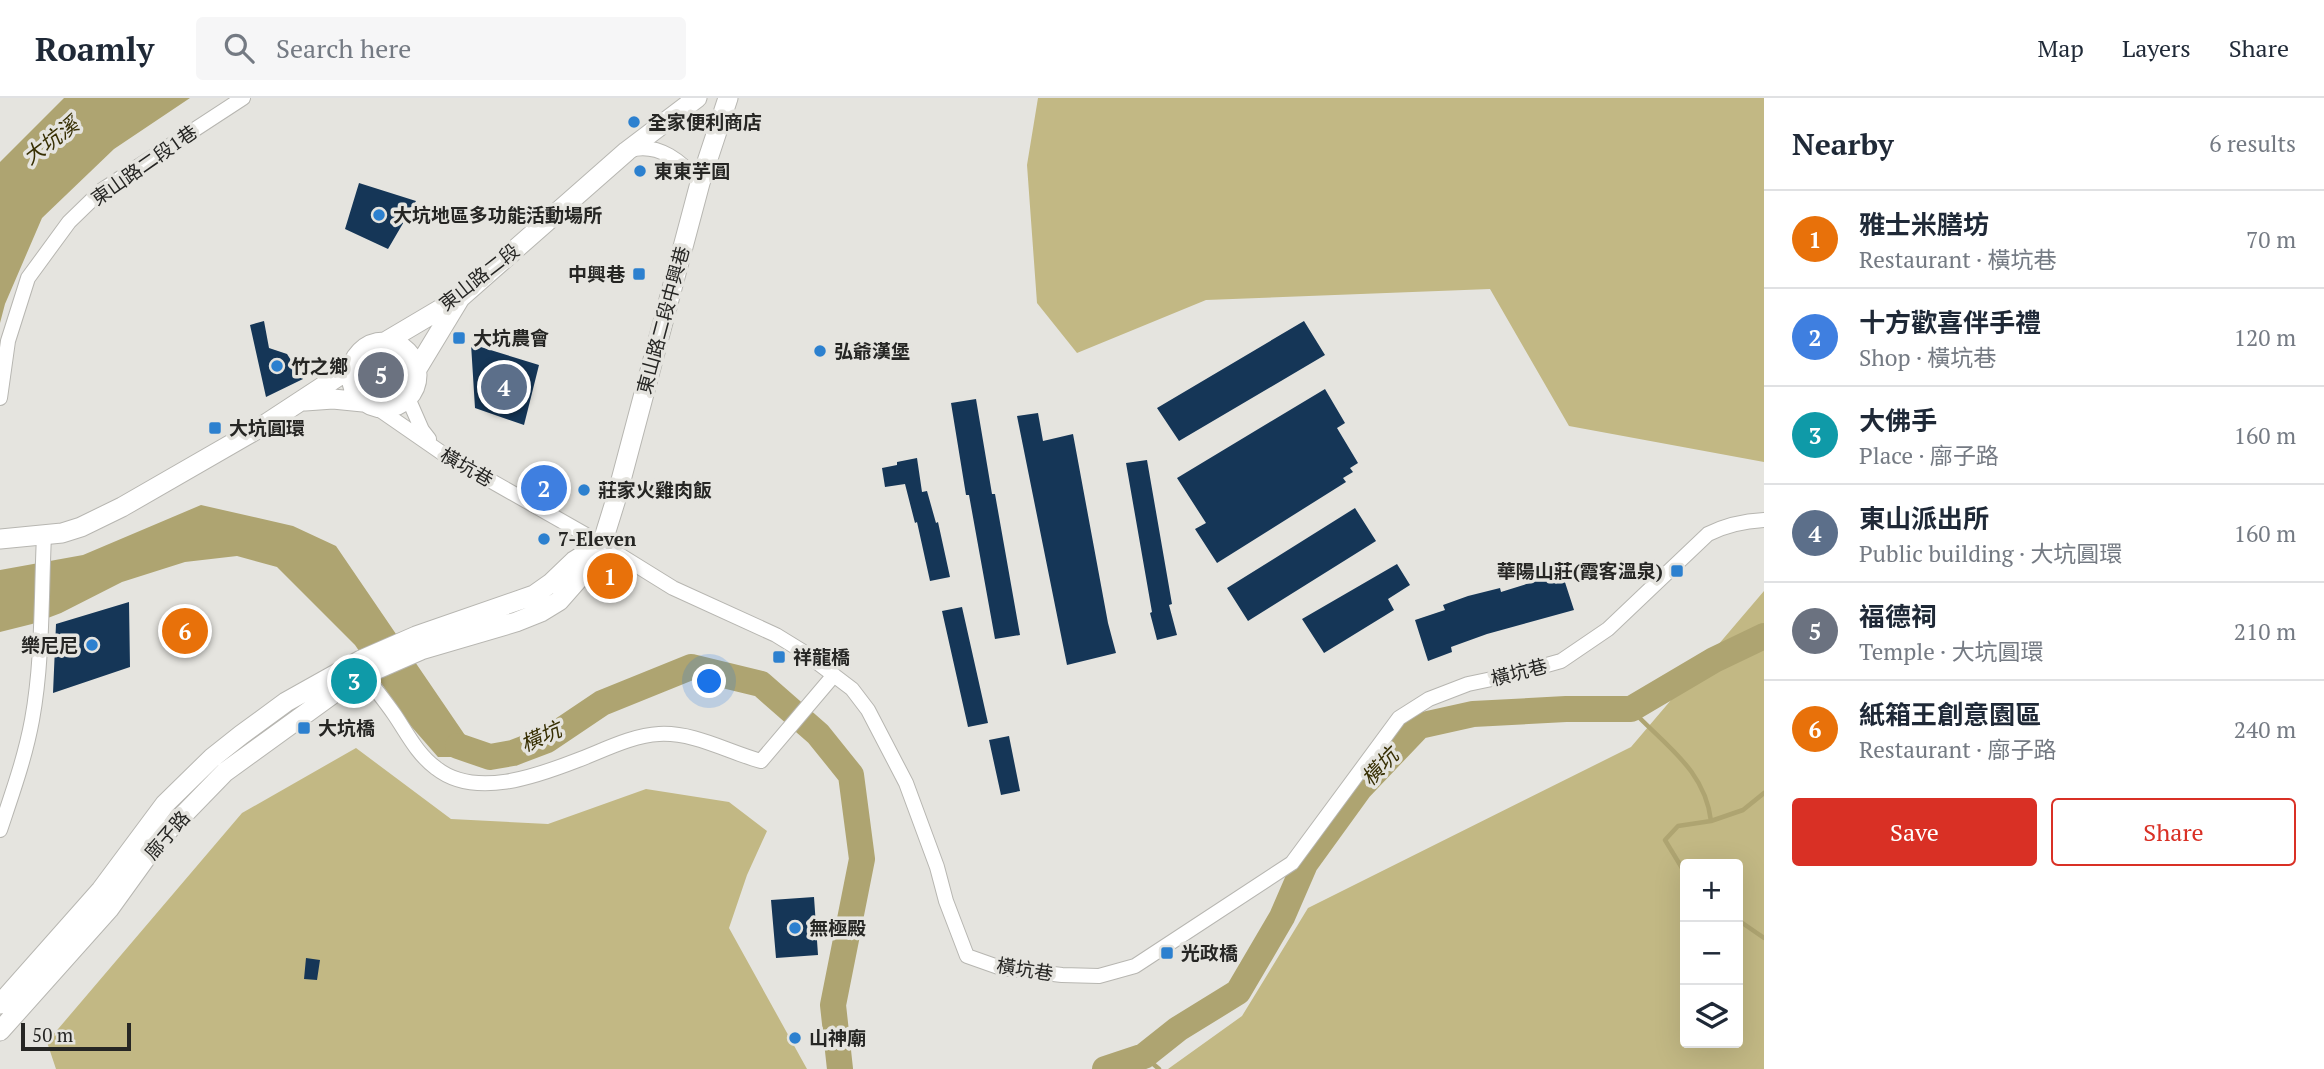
<!DOCTYPE html>
<meta charset="utf-8">
<style>
body{margin:0;font-family:"PT Serif","Noto Sans TC",serif;background:#f6f6f7;color:#1f2937}
.controls{position:absolute;right:21px;bottom:21px;display:grid;overflow:hidden;border-radius:7px;box-shadow:0 7px 28px #0002}
.controls button{width:63px;height:63px;display:grid;place-items:center;padding:0;border:0;border-bottom:2px solid #e0e1e3;background:#fff;color:#1f2937;font:35px sans-serif}
.scale{position:absolute;left:21px;bottom:18px;width:110px;box-sizing:border-box;padding-left:7px;border:4px solid #262624;border-top:0;font-size:19px;line-height:24px;white-space:nowrap;color:#262624;-webkit-text-stroke:5px #e5e4df;paint-order:stroke}
.you{position:absolute;left:710px;top:584px;width:24px;height:24px;margin:-18px;border:5px solid #fff;border-radius:50%;background:#1a73e8;box-shadow:0 0 0 10px #1a73e833}
.badge{display:grid;place-items:center;width:46px;height:46px;border-radius:50%;background:#d93025;color:#fff;font-size:23px;font-weight:700}
.pin{position:absolute;translate:-50% -50%;border:4px solid #fff;box-shadow:0 2px 7px #0006}
.list{margin:0;padding:0;list-style:none}
h2{display:flex;justify-content:space-between;align-items:center;height:91px;margin:0;padding:0 28px;font-size:30px}
h2 small{font-size:23px;font-weight:400;color:#747a83}
.list li{display:grid;grid-template-columns:46px 1fr auto;gap:21px;align-items:center;box-sizing:border-box;height:98px;padding:0 28px;border-top:2px solid #e0e1e3}
.list b{display:block;font-size:26px;white-space:nowrap}
.list p{margin:0;font-size:23px;white-space:nowrap;color:#747a83}
.list em{font-size:23px;font-style:normal;color:#747a83}
.actions{display:flex;gap:14px;padding:21px 28px}
.actions a{flex:1;padding:16px 0;border:2px solid #d93025;border-radius:7px;text-align:center;font-size:24px;color:#d93025}
.actions .main{background:#d93025;color:#fff}
.icon{flex:none;width:38px;height:38px;fill:none;stroke:currentColor;stroke-width:2;stroke-linecap:round;stroke-linejoin:round}
.map{position:relative;flex:none;width:1764px;height:971px;overflow:hidden}
header{display:flex;align-items:center;gap:42px;box-sizing:border-box;height:98px;padding:0 35px;background:#fff;border-bottom:2px solid #e0e1e3}
header strong{font-size:33px}
nav{display:flex;gap:38px;margin-inline-start:auto;font-size:24px}
.search{width:490px;height:63px;background:#f6f6f7;display:flex;align-items:center;gap:18px;box-sizing:border-box;padding:0 24px;border-radius:7px;color:#747a83;font-size:26px}
main{display:flex}
aside{flex:1;background:#fff}
.map>svg:first-child{display:block}
.forest{fill:#c2b884;fill-rule:evenodd}
.water{fill:#aea471}
.lines{fill:none;stroke-linecap:round;stroke-linejoin:round}
.stream{stroke:#aea471;stroke-width:4.5}
.river{stroke:#aea471;stroke-width:26}
.building{fill:#153657}
.minor-casing{stroke:#b7b6b1;stroke-width:16}
.major-casing{stroke:#b7b6b1;stroke-width:21}
.minor{stroke:#fff;stroke-width:14}
.major{stroke:#fff;stroke-width:19}
.poi-dot{fill:#2c80cf;stroke:#e5e4df;stroke-width:2.5}
.labels{text-anchor:middle;stroke-width:7;stroke-linejoin:round;paint-order:stroke}
.poi-label{font-size:19px;font-weight:bold;fill:#262624;stroke:#e5e4df;text-anchor:start}
.street-label{font-size:19px;fill:#262624;stroke:#e5e4df}
.water-label{font-size:21px;font-style:italic;fill:#372f03;stroke:#e5e4df}
</style>
<header>
<strong>Roamly</strong>
<div class="search"><svg class="icon" aria-label="search" viewBox="0 0 24 24"><circle cx="10" cy="10" r="6"/><path d="M15 15l6 6"/></svg>Search here</div>
<nav><a>Map</a><a>Layers</a><a>Share</a></nav>
</header>
<main>
<div class="map">
<svg width="1764" height="971" viewBox="0 0 1764 971">
<rect width="100%" height="100%" fill="#e5e4df"/>
<!-- forest -->
<path class="forest" d="M1038 0H1764V364L1569 328 1490 191 1206 202 1077 255 1037 205 1027 67Z
M1764 493V971H1168L1242 918 1308 810 1631 649ZM1685 766H1738V945H1685Z
M356 650 451 721 548 726 646 691 729 704 767 733 747 777 729 830 807 971H56L47 944 242 715Z"/>
<!-- water -->
<path class="water" d="M64 0H190L114 51 42 120 5 206 0 225V64Z
M201 407 293 428 336 448 471 646 490 659H438L410 627 355 547 277 469 237 458 185 464 122 484 61 515 32 526 0 534V472L83 457Z"/>
<g class="lines">
<!-- stream -->
<path class="stream" d="M1631 611C1664 647 1705 671 1711 723L1678 728 1665 742 1685 775
M1711 723 1743 712 1764 695
M1738 822 1764 840
M1144 958 1159 971"/>
<!-- river -->
<path class="river" d="M458 648 490 659 513 655 547 642 602 605 691 569 761 586 818 636 851 677 862 761 833 907 840 971
M1105 971 1144 958 1178 931 1238 894 1282 819 1305 766 1360 690 1419 628 1473 616 1566 611H1631L1714 562 1764 538"/>
</g>
<!-- building -->
<path class="building" d="M359 85 416 103 388 151 345 131Z
M264 223 269 250 287 256 303 281 266 299 250 227Z
M1304 223 1325 257 1179 343 1157 310Z
M471 246 539 267 524 327 475 310Z
M1325 291 1345 325 1337 330 1358 365 1350 370 1353 374 1343 380 1346 384 1217 465 1195 431 1206 425 1177 380Z
M976 301 992 396H995L1020 537 995 541 969 397H966L951 305Z
M1038 315 1043 343 1073 336 1108 525 1116 555 1067 567 1017 318Z
M917 360 922 394 927 393 936 425 938 424 950 479 930 483 917 424 915 425 905 386 885 389 882 370 897 367V364Z
M1147 362 1172 506 1169 507 1177 537 1157 542 1150 515 1152 514 1126 365Z
M1355 410 1376 443 1248 523 1227 490Z
M1397 466 1410 487 1388 501 1394 512 1324 555 1302 521Z
M607 467 622 475 613 489 599 481Z
M1562 475 1574 512 1487 536 1451 549 1452 554 1428 563 1415 522 1445 512 1443 507 1468 498 1500 490 1501 494Z
M129 504 130 569 53 595 56 526Z
M962 509 988 625 968 629 942 513Z
M1009 638 1020 693 1001 697 989 642Z
M814 799 818 857 776 860 771 802Z
M306 860 320 862 317 882 304 881Z"/>
<g class="lines">
<defs>
<path id="minor" d="M630 52C659 44 682 64 700 85
M0 300 8 243 28 180 69 124 102 92 243 0
M408 300 422 332 429 341
M377 310 442 355 602 446 673 490 776 537 802 553 852 591 868 612 906 685 937 769 946 803 967 858 1001 870 1062 877 1099 878 1135 868 1292 765 1399 620 1429 601 1468 586 1511 577 1561 563 1608 531 1708 436C1726 427 1745 423 1764 422
M359 569C370 585 383 600 394 616 407 635 417 656 436 670 475 701 537 678 578 662 602 653 633 637 659 636 694 634 728 654 761 663L834 577
M0 732C12 696 25 660 32 622 43 562 41 499 44 438"/>
<path id="major" d="M351 277a33 33 0 1 1 66 0a33 33 0 1 1-66 0Z
M385 244 461 199 627 53 697 0
M417 271 460 200
M305 303 333 301 363 304
M0 441 62 435 81 429 122 409 261 329 351 270
M0 906 101 792 165 706 212 660 241 637 286 604 361 562 416 538 534 497 551 485 574 463 598 448
M0 933 109 811 158 743 225 674 352 582 421 552 516 524 541 514 559 503 588 470 602 446 616 401 700 85 728 0"/>
</defs>
<!-- minor casing -->
<use href="#minor" class="minor-casing"/>
<!-- major casing -->
<use href="#major" class="major-casing"/>
<!-- minor -->
<use href="#minor" class="minor"/>
<!-- major -->
<use href="#major" class="major"/>
</g>
<!-- markers -->
<g class="poi-dot">
<circle cx="634" cy="24" r="7"/>
<circle cx="640" cy="73" r="7"/>
<circle cx="379" cy="117" r="7"/>
<rect x="632" y="169" width="14" height="14" rx="3.5"/>
<rect x="452" y="233" width="14" height="14" rx="3.5"/>
<circle cx="820" cy="253" r="7"/>
<circle cx="277" cy="268" r="7"/>
<rect x="208" y="323" width="14" height="14" rx="3.5"/>
<circle cx="584" cy="392" r="7"/>
<circle cx="544" cy="441" r="7"/>
<rect x="1670" y="466" width="14" height="14" rx="3.5"/>
<circle cx="92" cy="547" r="7"/>
<rect x="772" y="552" width="14" height="14" rx="3.5"/>
<rect x="297" y="623" width="14" height="14" rx="3.5"/>
<circle cx="795" cy="830" r="7"/>
<rect x="1160" y="848" width="14" height="14" rx="3.5"/>
<circle cx="795" cy="940" r="7"/>
</g>
<g class="labels">
<!-- poi labels -->
<g class="poi-label">
<text x="648" y="31">全家便利商店</text>
<text x="654" y="80">東東芋圓</text>
<text x="393" y="124">大坑地區多功能活動場所</text>
<text x="625" y="183" text-anchor="end">中興巷</text>
<text x="473" y="247">大坑農會</text>
<text x="834" y="260">弘爺漢堡</text>
<text x="291" y="275">竹之鄉</text>
<text x="229" y="337">大坑圓環</text>
<text x="598" y="399">莊家火雞肉飯</text>
<text x="558" y="448">7-Eleven</text>
<text x="1663" y="480" text-anchor="end">華陽山莊(霞客溫泉)</text>
<text x="78" y="554" text-anchor="end">樂尼尼</text>
<text x="793" y="566">祥龍橋</text>
<text x="318" y="637">大坑橋</text>
<text x="809" y="837">無極殿</text>
<text x="1181" y="862">光政橋</text>
<text x="809" y="947">山神廟</text>
</g>
<!-- street labels -->
<g class="street-label">
<text transform="translate(144 67) rotate(-35)" y="7">東山路二段1巷</text>
<text transform="translate(479 179) rotate(-38)" y="7">東山路二段</text>
<text transform="translate(663 222) rotate(-75)" y="7">東山路二段中興巷</text>
<text transform="translate(467 369) rotate(30)" y="7">橫坑巷</text>
<text transform="translate(1519 574) rotate(-14)" y="7">橫坑巷</text>
<text transform="translate(167 737) rotate(-49)" y="7">廍子路</text>
<text transform="translate(1025 871) rotate(9)" y="7">橫坑巷</text>
</g>
<!-- water labels -->
<g class="water-label">
<text transform="translate(51 43) rotate(-37)" y="7">大坑溪</text>
<text transform="translate(541 639) rotate(-24)" y="7">橫坑</text>
<text transform="translate(1380 669) rotate(-46)" y="7">橫坑</text>
</g>
</g>
</svg>
<div class="controls">
<button>+</button>
<button>−</button>
<button><svg class="icon" aria-label="layers" viewBox="0 0 24 24"><path d="M12 4l9 5-9 5-9-5zM3 14l9 5 9-5"/></svg></button>
</div>
<div class="scale">50 m</div>
<div class="you"></div>
<div class="pin badge" style="left:610px;top:478px;background:#e8710a">1</div>
<div class="pin badge" style="left:544px;top:390px;background:#3f7fe0">2</div>
<div class="pin badge" style="left:354px;top:583px;background:#0f9aa8">3</div>
<div class="pin badge" style="left:504px;top:289px;background:#5c6f8a">4</div>
<div class="pin badge" style="left:381px;top:277px;background:#6b7280">5</div>
<div class="pin badge" style="left:185px;top:533px;background:#e8710a">6</div>
</div>
<aside>
<h2>Nearby<small>6 results</small></h2>
<ul class="list">
<li><span class="badge" style="background:#e8710a">1</span><div><b>雅士米膳坊</b><p>Restaurant · 橫坑巷</p></div><em>70 m</em></li>
<li><span class="badge" style="background:#3f7fe0">2</span><div><b>十方歡喜伴手禮</b><p>Shop · 橫坑巷</p></div><em>120 m</em></li>
<li><span class="badge" style="background:#0f9aa8">3</span><div><b>大佛手</b><p>Place · 廍子路</p></div><em>160 m</em></li>
<li><span class="badge" style="background:#5c6f8a">4</span><div><b>東山派出所</b><p>Public building · 大坑圓環</p></div><em>160 m</em></li>
<li><span class="badge" style="background:#6b7280">5</span><div><b>福德祠</b><p>Temple · 大坑圓環</p></div><em>210 m</em></li>
<li><span class="badge" style="background:#e8710a">6</span><div><b>紙箱王創意園區</b><p>Restaurant · 廍子路</p></div><em>240 m</em></li>
</ul>
<div class="actions"><a class="main">Save</a><a>Share</a></div>
</aside>
</main>
